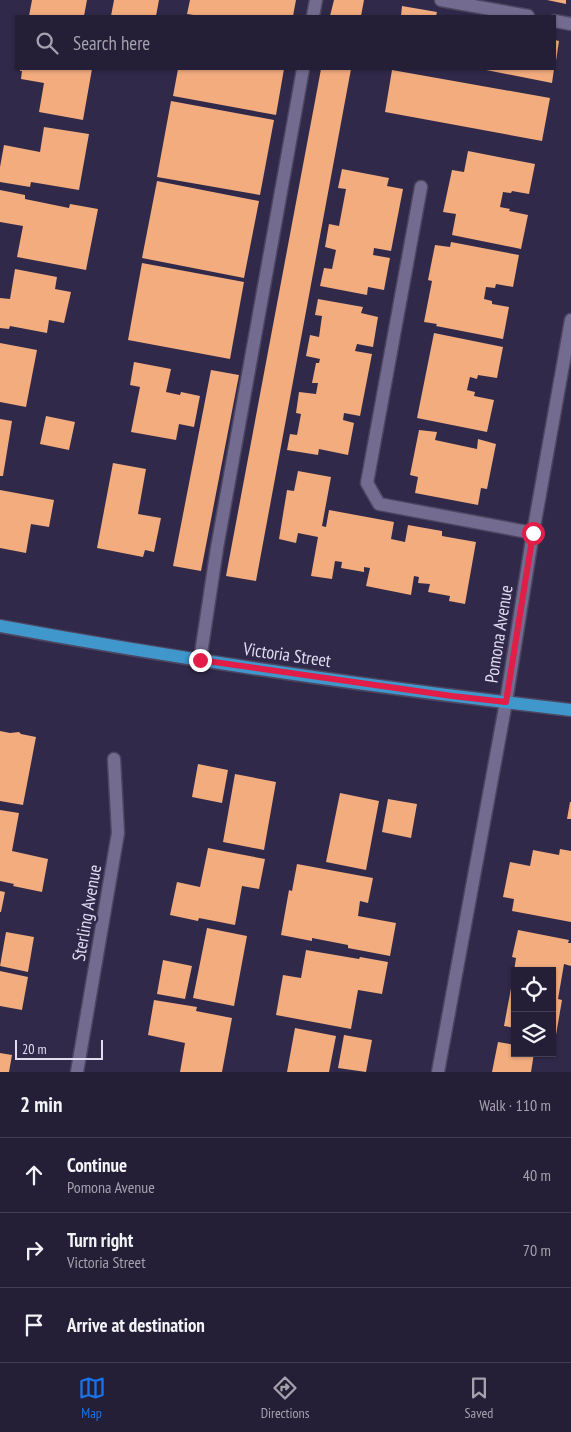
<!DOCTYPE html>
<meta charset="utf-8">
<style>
body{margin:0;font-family:"PT Sans Narrow",sans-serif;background:#302c42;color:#f1f3f6}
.controls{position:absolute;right:15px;bottom:15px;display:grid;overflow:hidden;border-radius:0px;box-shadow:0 1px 4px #0004}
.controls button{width:45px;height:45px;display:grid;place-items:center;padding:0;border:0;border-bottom:1px solid #413d52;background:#241f37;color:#f1f3f6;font:25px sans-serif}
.scale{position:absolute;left:15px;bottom:12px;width:88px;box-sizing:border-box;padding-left:5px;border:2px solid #e0ddf1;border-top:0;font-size:14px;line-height:18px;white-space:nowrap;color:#e0ddf1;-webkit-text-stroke:4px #302949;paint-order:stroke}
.stop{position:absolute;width:15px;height:15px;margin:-11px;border:4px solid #e11d48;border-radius:50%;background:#fff}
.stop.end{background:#e11d48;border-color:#fff;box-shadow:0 1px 5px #0008}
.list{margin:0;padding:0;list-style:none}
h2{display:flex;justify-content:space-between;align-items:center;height:65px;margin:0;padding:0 20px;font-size:21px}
h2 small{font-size:16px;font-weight:400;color:#a3a2ad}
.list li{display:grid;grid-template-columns:32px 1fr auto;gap:15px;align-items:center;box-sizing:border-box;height:75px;padding:0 20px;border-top:1px solid #413d52}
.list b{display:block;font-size:19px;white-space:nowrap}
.list p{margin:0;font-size:16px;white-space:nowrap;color:#a3a2ad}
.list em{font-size:16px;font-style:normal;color:#a3a2ad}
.icon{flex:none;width:28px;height:28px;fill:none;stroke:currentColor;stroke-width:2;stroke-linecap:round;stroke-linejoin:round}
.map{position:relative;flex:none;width:571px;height:1072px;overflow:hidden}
.search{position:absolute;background:#241f37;box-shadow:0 1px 4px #0004;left:15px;right:15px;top:15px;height:55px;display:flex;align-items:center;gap:12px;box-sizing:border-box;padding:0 18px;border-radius:0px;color:#a3a2ad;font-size:19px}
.sheet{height:290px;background:#241f37}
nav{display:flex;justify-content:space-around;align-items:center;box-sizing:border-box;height:70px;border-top:1px solid #413d52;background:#241f37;font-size:14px;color:#a3a2ad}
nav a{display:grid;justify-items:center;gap:2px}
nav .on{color:#1a73e8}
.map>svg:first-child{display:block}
.building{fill:#f2ac7e}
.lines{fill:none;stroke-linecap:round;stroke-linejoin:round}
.minor-casing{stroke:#4d4661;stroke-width:15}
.major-casing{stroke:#4d4661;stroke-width:15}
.minor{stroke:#736c90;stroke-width:12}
.major{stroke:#3f97cc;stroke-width:12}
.route{stroke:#e11d48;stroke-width:6}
.labels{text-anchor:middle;stroke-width:5;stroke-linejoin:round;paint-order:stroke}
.street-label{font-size:18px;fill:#e0ddf1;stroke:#302949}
</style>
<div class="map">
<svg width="571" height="1072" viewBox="0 0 571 1072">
<rect width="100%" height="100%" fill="#302949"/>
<!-- building -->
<path class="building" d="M32 0H87L84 16H29Z
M114 0H159L156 16H111Z
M190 0H296L293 16H200L187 14Z
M334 0H364L361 16H330Z
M547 0H566V4Z
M402 6 437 12 436 16H401Z
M555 40 559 41 556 61H555Z
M20 69H92L83 120 39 112 44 83 21 79 22 71H20Z
M178 69H284L276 115 173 96Z
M321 69H351L256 581 226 576Z
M481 69H554L552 83Z
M392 70 550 98 542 141 385 112Z
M171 101 274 120 260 195 157 177Z
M44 127 89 134 79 190 31 182 30 187 0 182V167L4 145 40 152Z
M468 151 535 164 529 194 512 191 511 193 503 192 500 207 510 209 509 211 528 215 521 249 452 235 456 214 443 212 452 170 464 172Z
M342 169 389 178 387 186 403 189 391 251 374 248 373 255 390 258 384 290 368 287 367 295 320 286 324 268 332 269 336 250 325 247 329 224 339 226 346 189 338 188Z
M157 181 259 201 244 278 142 258Z
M0 190 25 195V199L69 208 70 204 98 209 86 270 17 257 23 226 0 222Z
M451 242 519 255 513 287 496 284 495 288 486 287 484 299 492 301V304L509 307 503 339 436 326 437 324 424 322 432 281 428 280 435 245 450 247Z
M142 263 244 282 230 359 128 340Z
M15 269 57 277 55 289 71 292 64 323 49 320 47 333 10 326 9 329 0 328V298L10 299Z
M318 299 363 307 361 313 378 317 373 347 357 344 355 351 372 354 360 416 344 413 343 420 354 423 348 455 319 449 318 455 287 450 290 434 297 435 301 414 296 413 299 392 316 394 318 383H312L316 363H319L320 359 306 356 310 335 319 337 322 316 315 315Z
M434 333 503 347 497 378 478 375 477 379 470 377 467 390 475 392 474 396 494 400 487 432 417 418Z
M0 343 37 350 26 407 0 402Z
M134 362 171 369 166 392 180 395 181 392 200 396 194 427 179 424 176 440 131 432 140 387 130 385Z
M211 370 239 375 201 571 173 566Z
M46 416 75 422 69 450 40 444Z
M0 419 12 421 3 476H0Z
M419 430 437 432 435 440 477 449 478 439 496 444 487 489 481 488 478 505 415 493 418 477 410 475Z
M113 463 146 469 138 514 161 518 154 552 145 550 143 557 97 548Z
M298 471 331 477 322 526 326 527 329 510 394 522 391 539 405 542 408 525 442 531V536L476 542 465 604 449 601 450 596 428 592 430 584 418 583 419 577 414 576 411 595 366 586 370 568 364 567V572L341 568 342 562 335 561 332 579 311 576 318 537 298 533 296 543 279 539 287 490 294 491Z
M0 490 54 500 49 527 31 524 26 553 0 548Z
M0 731 10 733 19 732 21 734 36 737 23 805 0 801Z
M198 764 228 770 222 803 192 797Z
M235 774 276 782 264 850 223 842Z
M340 793 379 801 366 870 326 862Z
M388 799 417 804 411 838 382 832Z
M570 802H571V819H567Z
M0 810 19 813 12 851 48 859 42 892 13 886 14 884 0 881Z
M208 848 265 859 259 889 242 886 235 925 199 918 198 921 170 915 177 882 200 887Z
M560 849 571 851V922L512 911 514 899 503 897 510 862 530 866 533 850 559 855Z
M297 864 373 878 368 903 360 901 358 916 396 923 390 956 348 948V945L312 938V941L281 935 289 890 292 891Z
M0 891 5 892 1 912H0Z
M207 928 247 936 234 1006 193 998Z
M518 930 569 940 568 943H571V966L564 964 558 999 562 1000 556 1035H552V971H514L516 958 512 957Z
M6 932 34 937 28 972 0 966Z
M306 950 359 959 360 957 388 962 382 994 358 990 351 1029 276 1015 283 975 301 978Z
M163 960 192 966 185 999 157 994Z
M0 971 28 977 22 1010 0 1006Z
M514 972H515V1028L504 1026Z
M154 1000 197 1007 196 1011 232 1018 222 1072H180L185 1043 148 1035Z
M295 1028 336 1036 329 1072H287Z
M344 1035 372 1040 366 1072 338 1068Z
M498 1042 515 1045V1053H534L531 1072H492Z
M0 1053 12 1055 9 1072H0Z"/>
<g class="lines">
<defs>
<path id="minor" d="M441 0 528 16
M313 16 316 0
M555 21 571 24
M421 187 367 483 379 504 533 533
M200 660 217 548 303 69
M77 1072 118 833 114 759
M438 1072 506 702 533 533 571 320"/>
<path id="major" d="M0 626C189 661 380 688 571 710"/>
</defs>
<!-- minor casing -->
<use href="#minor" class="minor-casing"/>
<!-- major casing -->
<use href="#major" class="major-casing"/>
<!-- minor -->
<use href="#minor" class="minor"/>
<!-- major -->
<use href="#major" class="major"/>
</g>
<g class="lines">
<!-- route -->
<path class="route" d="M200 660 452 696 506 702 533 533"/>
</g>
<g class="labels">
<!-- street labels -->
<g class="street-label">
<text transform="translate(499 634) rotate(-81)" y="6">Pomona Avenue</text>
<text transform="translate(287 655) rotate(8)" y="6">Victoria Street</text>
<text transform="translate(87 913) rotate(-80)" y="6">Sterling Avenue</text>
</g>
</g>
</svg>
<div class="controls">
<button><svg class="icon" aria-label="locate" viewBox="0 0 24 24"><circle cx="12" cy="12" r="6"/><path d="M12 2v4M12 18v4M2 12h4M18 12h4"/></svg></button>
<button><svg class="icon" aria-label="layers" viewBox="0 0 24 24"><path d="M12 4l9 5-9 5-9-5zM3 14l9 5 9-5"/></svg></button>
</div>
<div class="scale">20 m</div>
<div class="stop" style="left:533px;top:533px"></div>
<div class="stop end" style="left:200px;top:660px"></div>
<div class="search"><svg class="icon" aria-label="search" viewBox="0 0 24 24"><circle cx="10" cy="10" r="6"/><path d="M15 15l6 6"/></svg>Search here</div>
</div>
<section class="sheet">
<h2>2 min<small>Walk · 110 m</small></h2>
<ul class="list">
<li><svg class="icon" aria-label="ahead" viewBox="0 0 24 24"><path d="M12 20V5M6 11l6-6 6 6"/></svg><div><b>Continue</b><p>Pomona Avenue</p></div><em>40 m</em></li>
<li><svg class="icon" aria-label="right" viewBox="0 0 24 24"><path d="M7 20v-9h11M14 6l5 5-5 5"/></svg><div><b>Turn right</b><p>Victoria Street</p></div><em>70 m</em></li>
<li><svg class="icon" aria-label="arrive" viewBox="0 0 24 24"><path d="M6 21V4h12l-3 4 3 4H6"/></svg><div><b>Arrive at destination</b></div></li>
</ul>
</section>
<nav>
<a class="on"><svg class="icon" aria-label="map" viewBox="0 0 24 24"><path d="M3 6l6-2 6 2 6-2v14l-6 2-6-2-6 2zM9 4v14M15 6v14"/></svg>Map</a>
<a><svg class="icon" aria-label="directions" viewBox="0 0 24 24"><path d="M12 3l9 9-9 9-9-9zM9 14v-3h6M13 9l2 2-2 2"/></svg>Directions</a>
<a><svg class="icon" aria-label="saved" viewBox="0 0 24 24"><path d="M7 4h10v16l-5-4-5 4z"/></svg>Saved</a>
</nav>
